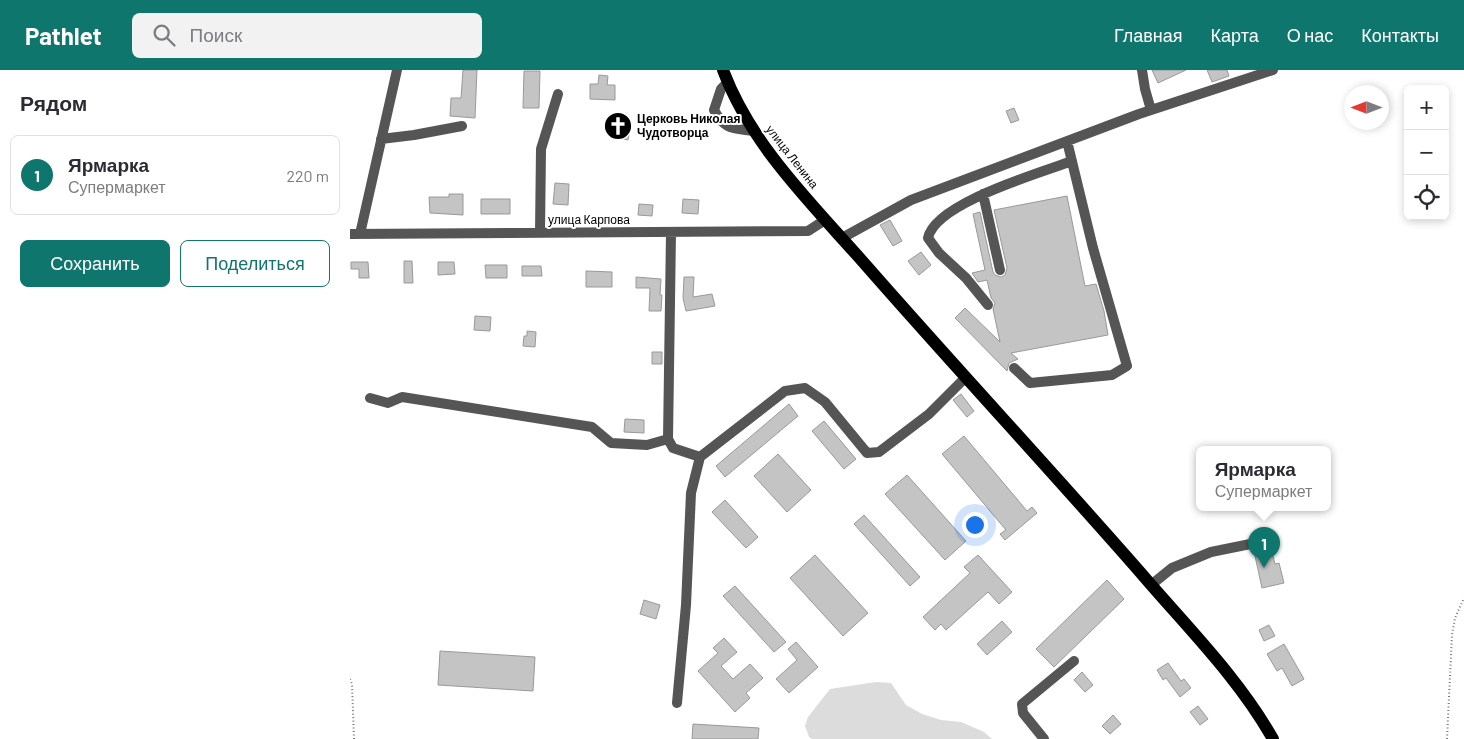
<!DOCTYPE html>
<html lang="ru">
<meta charset="utf-8">
<style>
body{margin:0;font-family:Barlow,sans-serif;background:#f2f2f3;color:#2b2b33}
.controls{position:absolute;right:15px;top:15px;display:grid;overflow:hidden;border-radius:8px;box-shadow:0 2px 8px #0003}
.controls button{width:45px;height:45px;display:grid;place-items:center;padding:0;border:0;border-bottom:1px solid #e1e1e2;background:#fff;color:#2b2b33;font:25px sans-serif}
.compass{position:absolute;left:994px;top:15px;width:45px;height:45px;border-radius:50%;background:#fff;box-shadow:0 2px 8px #0003;rotate:270deg}
.you{position:absolute;left:624px;top:454px;width:18px;height:18px;margin:-12px;border:4px solid #fff;border-radius:50%;background:#1a73e8;box-shadow:0 0 0 8px #1a73e833}
.badge{display:grid;place-items:center;width:32px;height:32px;border-radius:50%;background:#0f766e;color:#fff;font-size:16px;font-weight:700}
.pin{position:absolute;translate:-50% -41px;filter:drop-shadow(0 1px 2px #0008)}
.pin::after{content:'';position:absolute;top:26px;width:18px;height:15px;background:inherit;clip-path:polygon(0 0,100% 0,50% 100%)}
.popup{position:absolute;left:846px;top:376px;width:135px;height:65px;box-sizing:border-box;display:grid;place-content:center;border-radius:8px;background:#fff;filter:drop-shadow(0 1px 4px #0005);font-size:16px;white-space:nowrap;color:#7c7c81}
.popup b{font-size:19px;color:#2b2b33}
.popup::after{content:'';position:absolute;left:50%;top:100%;margin-left:-10px;border:10px solid transparent;border-top-color:#fff}
.list{margin:0;padding:0;list-style:none}
h2{display:flex;justify-content:space-between;align-items:center;height:65px;margin:0;padding:0 20px;font-size:21px}
h2 small{font-size:16px;font-weight:400;color:#7c7c81}
.list li{display:grid;grid-template-columns:32px 1fr auto;gap:15px;align-items:center;box-sizing:border-box;height:80px;margin:0 10px 10px;padding:0 10px;border:1px solid #e1e1e2;border-radius:8px}
.list b{display:block;font-size:19px;white-space:nowrap}
.list p{margin:0;font-size:16px;white-space:nowrap;color:#7c7c81}
.list em{font-size:16px;font-style:normal;color:#7c7c81}
.actions{display:flex;gap:10px;padding:15px 20px}
.actions a{flex:1;padding:11px 0;border:1px solid #0f766e;border-radius:8px;text-align:center;font-size:18px;color:#0f766e}
.actions .main{background:#0f766e;color:#fff}
.icon{flex:none;width:28px;height:28px;fill:none;stroke:currentColor;stroke-width:2;stroke-linecap:round;stroke-linejoin:round}
.map{position:relative;flex:none;width:1114px;height:669px;overflow:hidden}
header{display:flex;align-items:center;gap:30px;box-sizing:border-box;height:70px;padding:0 25px;background:#0f766e;color:#fff}
header strong{font-size:24px}
nav{display:flex;gap:28px;margin-inline-start:auto;font-size:18px}
.search{width:350px;height:45px;background:#f2f2f3;display:flex;align-items:center;gap:12px;box-sizing:border-box;padding:0 18px;border-radius:8px;color:#7c7c81;font-size:19px}
main{display:flex}
aside{flex:1;background:#fff}
.map>svg:first-child{display:block}
.green{fill:#dcdcdc}
.building{fill:#c4c4c4;stroke:#999}
.lines{fill:none;stroke-linecap:round;stroke-linejoin:round}
.path{stroke:#777;stroke-width:2;stroke-dasharray:1 2.5;stroke-linecap:butt}
.minor{stroke:#555;stroke-width:10}
.major{stroke:#000;stroke-width:12}
.labels{text-anchor:middle;stroke-width:4;stroke-linejoin:round;paint-order:stroke}
.poi-label{font-size:12px;font-weight:bold;fill:#000;stroke:#fff;text-anchor:start}
.street-label{font-size:12px;fill:#000;stroke:#fff}
</style>
<header>
<strong>Pathlet</strong>
<div class="search"><svg class="icon" aria-label="search" viewBox="0 0 24 24"><circle cx="10" cy="10" r="6"/><path d="M15 15l6 6"/></svg>Поиск</div>
<nav><a>Главная</a><a>Карта</a><a>О нас</a><a>Контакты</a></nav>
</header>
<main>
<aside>
<h2>Рядом<small></small></h2>
<ul class="list">
<li><span class="badge">1</span><div><b>Ярмарка</b><p>Супермаркет</p></div><em>220 m</em></li>
</ul>
<div class="actions"><a class="main">Сохранить</a><a>Поделиться</a></div>
</aside>
<div class="map">
<svg width="1114" height="669" viewBox="0 0 1114 669">
<rect width="100%" height="100%" fill="#fff"/>
<!-- green -->
<path class="green" d="M526 612 541 613 556 635 572 644 591 650 611 652 634 662 642 669H462L459 667 455 656 458 647 480 619Z"/>
<!-- building -->
<path class="building" d="M113 0H127L125 48 100 46 101 28H111Z
M802 0H836L808 13Z
M857 0H877L879 6 862 12Z
M174 1H190L189 38H173Z
M249 5 258 6 257 15H265V30L240 29V14H248Z
M664 38 669 50 661 53 656 41Z
M264 52 281 55 278 70 261 66Z
M205 113 219 114 218 135 203 134Z
M99 124H113V145L80 143 79 127H99Z
M717 126 735 216 746 214 754 241 758 265 661 283 668 289 659 293 657 301 605 248 615 238 650 272 643 239 645 233 641 228 637 210 628 212 622 203 635 200 623 144 630 142 643 202 645 205 651 207 655 205 657 198 644 140Z
M131 129H160V144H131Z
M333 129 349 130 348 144 332 143Z
M289 134 303 135 302 146 288 145Z
M540 150 552 171 543 176 530 155Z
M571 182 581 195 569 205 558 191Z
M54 191H62L63 213H54Z
M1 192H18L19 208H9V199H1Z
M88 192H104L105 204 88 205Z
M135 195H157V208H136Z
M172 196H191L192 206H172Z
M236 201 262 202V217H236Z
M286 207 311 209 310 225H312L311 241H299L300 218H286Z
M334 207H344L343 227 362 224 365 236 336 241 333 228Z
M125 246 141 247 140 261 124 260Z
M177 261 186 262 185 277 173 276 174 266H177Z
M302 282H312V294H302Z
M611 324 624 341 617 347 603 330Z
M439 334 448 346 375 407 366 396Z
M275 349 294 350V363L274 362Z
M474 351 506 389 494 399 462 361Z
M614 366 677 441 682 437 687 443 655 470 650 464 656 460 592 384Z
M428 384 461 420 437 442 404 406Z
M557 405 616 471 595 490 535 424Z
M375 430 408 467 396 478 362 442Z
M514 445 570 507 560 516 504 454Z
M922 482 925 494 929 493 934 513 912 518 905 486Z
M465 485 518 543 493 566 440 508Z
M628 485 662 522 649 534 638 522 596 560 591 554 585 560 573 547 620 503 614 497Z
M757 510 774 529 704 597 686 579Z
M385 516 436 572 424 582 373 526Z
M294 530 310 535 306 549 290 544Z
M652 551 662 562 637 585 627 574Z
M919 555 925 566 914 571 909 560Z
M374 568 387 582 371 596 383 609 400 594 413 608 396 623 400 628 385 642 348 601 368 583 363 578Z
M446 572 468 597 439 623 426 609 447 590 438 579Z
M934 574 954 609 942 616 932 598 927 601 917 584Z
M90 581 185 587 183 621 88 615Z
M818 593 831 611 834 609 841 618 830 627 816 608 813 610 807 600Z
M732 602 743 615 735 622 724 610Z
M848 636 858 649 850 655 840 642Z
M763 645 771 654 760 664 752 656Z
M343 654 409 658 408 669H342Z"/>
<g class="lines">
<!-- path -->
<path class="path" d="M0 609 2 614 4 669
M1097 669 1102 565 1105 548 1114 528"/>
<!-- minor -->
<path class="minor" d="M792 0 795 19 801 40
M378 12 371 19 364 40C375 60 382 58 403 61
M31 69 64 65 112 56
M633 124 650 200
M190 162 191 79 208 24
M321 163 318 369 323 378 350 387
M0 164C153 162 305 163 458 161L475 150
M10 164 47 0
M492 168 561 130 789 44 923 0
M638 235 616 208 589 183 578 168C585 133 690 103 722 91
M664 298 680 313 762 305 777 296 743 178 717 71
M20 328 38 333 52 327 242 357 261 373 297 375 318 369
M801 515 822 498 861 482 920 470
M327 633 336 535 341 423 350 387 435 321 455 318 475 332 517 383 529 382 579 344 615 308
M694 669 673 643 672 634 724 591"/>
<!-- major -->
<path class="major" d="M373 0C401 75 461 133 514 193 605 297 699 398 790 502 836 556 888 607 923 669"/>
</g>
<!-- icons -->
<defs>
<symbol id="church-disc" viewBox="-11 -11 22 22"><circle r="9.5" fill="#000" stroke="#fff"/><path d="M-1.2-6h2.4v3.5h3.3v2.4h-3.3V6h-2.4V-.1h-3.3v-2.4h3.3Z" fill="#fff"/></symbol>
</defs>
<g fill-rule="evenodd">
<use href="#church-disc" x="252" y="40" width="32" height="32"/>
</g>
<g class="labels">
<!-- poi labels -->
<g class="poi-label">
<text x="287" y="53">Церковь Николая<tspan x="287" dy="14">Чудотворца</tspan></text>
</g>
<!-- street labels -->
<g class="street-label">
<text transform="translate(442 87) rotate(52)" y="4">улица Ленина</text>
<text x="239" y="154">улица Карпова</text>
</g>
</g>
</svg>
<div class="controls">
<button>+</button>
<button>−</button>
<button><svg class="icon" aria-label="locate" viewBox="0 0 24 24"><circle cx="12" cy="12" r="6"/><path d="M12 2v4M12 18v4M2 12h4M18 12h4"/></svg></button>
</div>
<svg class="compass" viewBox="-18 -18 36 36"><path d="M0-13l5 13h-10z" fill="#e53935"/><path d="M0 13l5-13h-10z" fill="#7c7c81"/></svg>
<div class="you"></div>
<div class="pin badge" style="left:914px;top:498px">1</div>
<div class="popup"><b>Ярмарка</b>Супермаркет</div>
</div>
</main>
